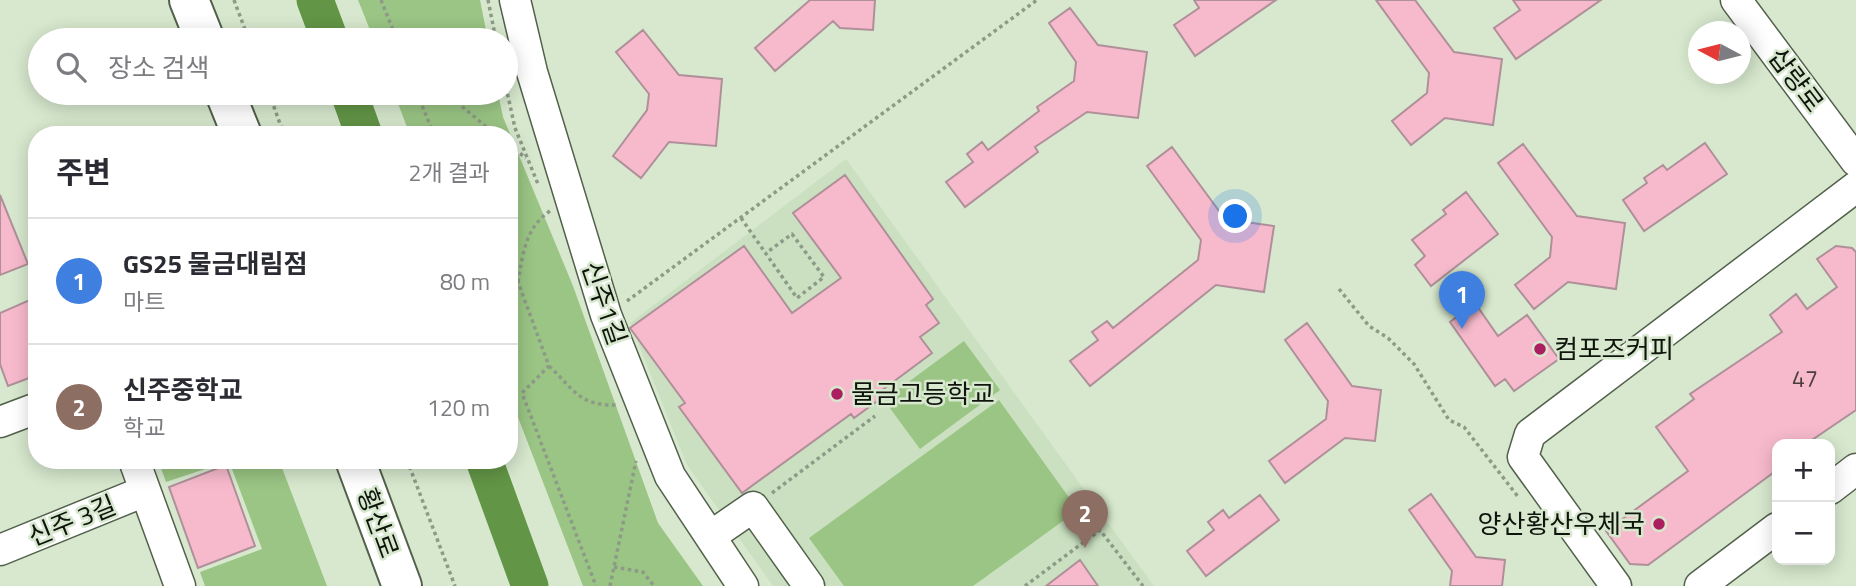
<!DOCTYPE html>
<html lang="ko">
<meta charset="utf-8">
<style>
body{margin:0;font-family:"Titillium Web","Noto Sans KR",sans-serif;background:#f2f2f3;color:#2b2b33}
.controls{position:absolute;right:21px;bottom:21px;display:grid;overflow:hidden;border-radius:14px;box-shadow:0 4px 18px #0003}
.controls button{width:63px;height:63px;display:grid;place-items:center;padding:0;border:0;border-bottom:2px solid #e1e1e2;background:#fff;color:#2b2b33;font:35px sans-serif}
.compass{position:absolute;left:1688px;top:21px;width:63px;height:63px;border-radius:50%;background:#fff;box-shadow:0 4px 18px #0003;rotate:277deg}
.you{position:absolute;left:1236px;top:217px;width:24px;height:24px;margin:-18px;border:5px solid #fff;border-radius:50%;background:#1a73e8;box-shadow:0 0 0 10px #1a73e833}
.badge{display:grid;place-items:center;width:46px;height:46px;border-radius:50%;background:#ea580c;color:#fff;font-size:23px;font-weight:700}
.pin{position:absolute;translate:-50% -58px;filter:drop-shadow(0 2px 4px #0008)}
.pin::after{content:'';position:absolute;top:37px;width:24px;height:21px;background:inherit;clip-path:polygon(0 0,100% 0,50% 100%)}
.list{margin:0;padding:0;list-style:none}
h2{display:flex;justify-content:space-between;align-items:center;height:91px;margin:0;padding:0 28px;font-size:30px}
h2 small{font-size:23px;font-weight:400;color:#7c7c81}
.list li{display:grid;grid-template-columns:46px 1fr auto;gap:21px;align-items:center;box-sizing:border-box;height:126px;padding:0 28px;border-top:2px solid #e1e1e2}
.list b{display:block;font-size:26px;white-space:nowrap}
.list p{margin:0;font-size:23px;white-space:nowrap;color:#7c7c81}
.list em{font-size:23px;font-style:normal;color:#7c7c81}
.icon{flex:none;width:38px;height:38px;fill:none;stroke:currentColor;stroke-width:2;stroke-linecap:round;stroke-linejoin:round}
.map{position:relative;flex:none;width:1856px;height:586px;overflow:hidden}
.search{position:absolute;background:#fff;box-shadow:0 4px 18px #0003;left:28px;top:28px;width:490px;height:77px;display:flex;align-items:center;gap:18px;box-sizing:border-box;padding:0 24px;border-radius:38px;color:#7c7c81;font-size:26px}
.panel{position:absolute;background:#fff;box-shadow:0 4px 18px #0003;left:28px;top:126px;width:490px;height:343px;border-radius:28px}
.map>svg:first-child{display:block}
.built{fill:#cae0c0}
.green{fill:#9ac584}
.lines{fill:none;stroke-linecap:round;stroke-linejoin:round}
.river{stroke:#629546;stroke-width:37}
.building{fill:#f7bacd;stroke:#af9099;stroke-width:2}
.minor-casing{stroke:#52614b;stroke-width:33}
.major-casing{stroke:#52614b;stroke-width:42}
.path{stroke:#8d9a87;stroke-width:3.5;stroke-dasharray:3.5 3.5;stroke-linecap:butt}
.minor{stroke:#fff;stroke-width:30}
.major{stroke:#fff;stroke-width:38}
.poi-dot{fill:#ab1f60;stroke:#d7e8ce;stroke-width:2.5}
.labels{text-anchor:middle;stroke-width:5;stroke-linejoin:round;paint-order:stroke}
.number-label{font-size:23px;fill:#493e3c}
.street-label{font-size:26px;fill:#0f150c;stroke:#d7e8ce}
.poi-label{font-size:26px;fill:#0f150c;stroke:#d7e8ce;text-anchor:start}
</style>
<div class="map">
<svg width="1856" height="586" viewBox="0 0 1856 586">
<rect width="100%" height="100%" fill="#d7e8ce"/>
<!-- built -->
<path class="built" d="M846 159 1098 509 1154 586H773L687 465 630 323Z"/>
<!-- green -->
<path class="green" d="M358 0H480L488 40H374Z
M394 93H498L503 117 573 286 658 523 703 586H583L509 394V135H410Z
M964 341 1000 390 920 449 884 400Z
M999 400 1078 510 973 586H844L809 538Z
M158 460H279L327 586H205L200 572 262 549 229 461 166 482Z"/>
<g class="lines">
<!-- river -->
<path class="river" d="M315 0 330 40
M349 93 364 135
M484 460 530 586"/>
</g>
<!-- building -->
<path class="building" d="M810 0H875L873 30 840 28 833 21 775 71 755 48Z
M1194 0H1276L1195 56 1174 25 1199 8Z
M1376 0H1415L1454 52 1502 59 1493 125 1445 118 1411 145 1392 121 1427 93 1429 73Z
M1513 0H1601L1516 59 1494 28 1520 10Z
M1070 8 1098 45 1147 52 1138 118 1087 112 1035 147 1038 152 965 207 946 182 973 162 967 154 982 142 988 150 1039 111 1037 107 1074 81 1076 62 1049 23Z
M643 30 679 75 722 79 716 146 669 142 641 178 613 156 647 110 649 94 616 52Z
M1705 143 1727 174 1644 231 1623 200 1647 183 1644 178 1663 165 1667 170Z
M1523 144 1577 216 1625 223 1616 289 1568 282 1534 309 1515 285 1550 257 1552 237 1498 163Z
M1172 147 1225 219 1274 226 1264 292 1216 285 1090 386 1070 361 1098 340 1092 332 1107 321 1113 328 1198 260 1201 240 1147 166Z
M845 175 933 299 926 305 939 323 920 337 932 353 881 391 884 396 854 418 851 414 742 493 679 407 685 403 630 328 744 246 792 313 841 278 793 213Z
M1466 192 1498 234 1431 286 1415 265 1425 256 1412 240 1446 214 1443 210Z
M0 195 28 264 0 275Z
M1836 246 1852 248 1856 252V410L1806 444H1777V470L1648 565 1630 564 1606 531 1688 471 1656 427 1694 399 1690 394 1782 332 1770 315 1796 294 1807 309 1837 287 1817 259Z
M32 299 37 313V375L8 386 0 364V313Z
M1475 303 1498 336 1527 315 1559 359 1514 391 1505 379 1495 386 1450 322Z
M1307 323 1352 386 1381 390 1375 441 1345 438 1285 483 1269 461 1326 419 1328 401 1285 340Z
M226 465 255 546 198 568 169 487Z
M1431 494 1476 557 1505 560 1502 586H1450L1452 571 1409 510Z
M1260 495 1279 520 1206 576 1187 551 1214 530 1208 522 1223 510 1229 518Z
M1080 560 1098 586H1046Z"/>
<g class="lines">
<defs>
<path id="minor" d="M515 0 532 72 606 315 670 476 743 586
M1736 0 1856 161
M0 422 37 408
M134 460 180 586
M1830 489 1856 469
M711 536 753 507 809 586
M0 550 145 491
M1616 586 1523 457 1530 434 1856 187
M1700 586 1777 528"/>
<path id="major" d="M189 0 205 40
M225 93 242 135
M355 460 402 586"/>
</defs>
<!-- minor casing -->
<use href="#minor" class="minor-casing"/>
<!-- major casing -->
<use href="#major" class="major-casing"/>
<!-- path -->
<path class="path" d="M234 0 249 40
M381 0 397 40
M488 0 496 40
M506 87 515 128 538 184
M269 93 284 135
M417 93 434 135
M446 93 496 135
M509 145 526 158
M741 218 797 298 824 277 792 234 766 253
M509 281 518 282 549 366 522 393 596 586
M518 282C523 254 525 228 550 211
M1339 289 1369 326 1388 338 1414 364 1449 420 1464 427 1519 498
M627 301 1037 0
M549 366C574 389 578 406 617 405
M407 460 455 586
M772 493 875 416
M614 567 643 572 654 586
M610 586 636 461
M1025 586 1100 530 1143 586"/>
<!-- minor -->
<use href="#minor" class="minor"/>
<!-- major -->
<use href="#major" class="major"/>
</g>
<!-- markers -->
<g class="poi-dot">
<circle cx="1540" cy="349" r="7"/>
<circle cx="837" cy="394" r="7"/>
<circle cx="1659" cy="524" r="7"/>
</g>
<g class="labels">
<!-- number labels -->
<g class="number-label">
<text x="1805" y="387">47</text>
</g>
<!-- street labels -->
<g class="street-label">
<text transform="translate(1796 80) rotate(53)" y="9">삽량로</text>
<text transform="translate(604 303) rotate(71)" y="9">신주1길</text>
<text transform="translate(72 521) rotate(-22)" y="9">신주 3길</text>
<text transform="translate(378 523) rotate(70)" y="9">황산로</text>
</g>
<!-- poi labels -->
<g class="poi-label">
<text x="1554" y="358">컴포즈커피</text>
<text x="851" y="403">물금고등학교</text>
<text x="1645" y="533" text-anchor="end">양산황산우체국</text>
</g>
</g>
</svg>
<div class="controls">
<button>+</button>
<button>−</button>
</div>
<svg class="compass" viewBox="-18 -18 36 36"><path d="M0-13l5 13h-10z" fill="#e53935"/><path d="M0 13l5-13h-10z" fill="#7c7c81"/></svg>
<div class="you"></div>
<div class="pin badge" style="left:1462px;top:329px;background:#3f7fe0">1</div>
<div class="pin badge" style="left:1085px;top:548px;background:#8d6e63">2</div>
<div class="search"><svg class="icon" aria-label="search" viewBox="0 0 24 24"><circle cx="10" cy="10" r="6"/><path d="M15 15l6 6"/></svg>장소 검색</div>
<section class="panel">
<h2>주변<small>2개 결과</small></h2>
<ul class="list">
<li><span class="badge" style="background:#3f7fe0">1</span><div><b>GS25 물금대림점</b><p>마트</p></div><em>80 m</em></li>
<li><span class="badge" style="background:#8d6e63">2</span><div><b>신주중학교</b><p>학교</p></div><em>120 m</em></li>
</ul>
</section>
</div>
